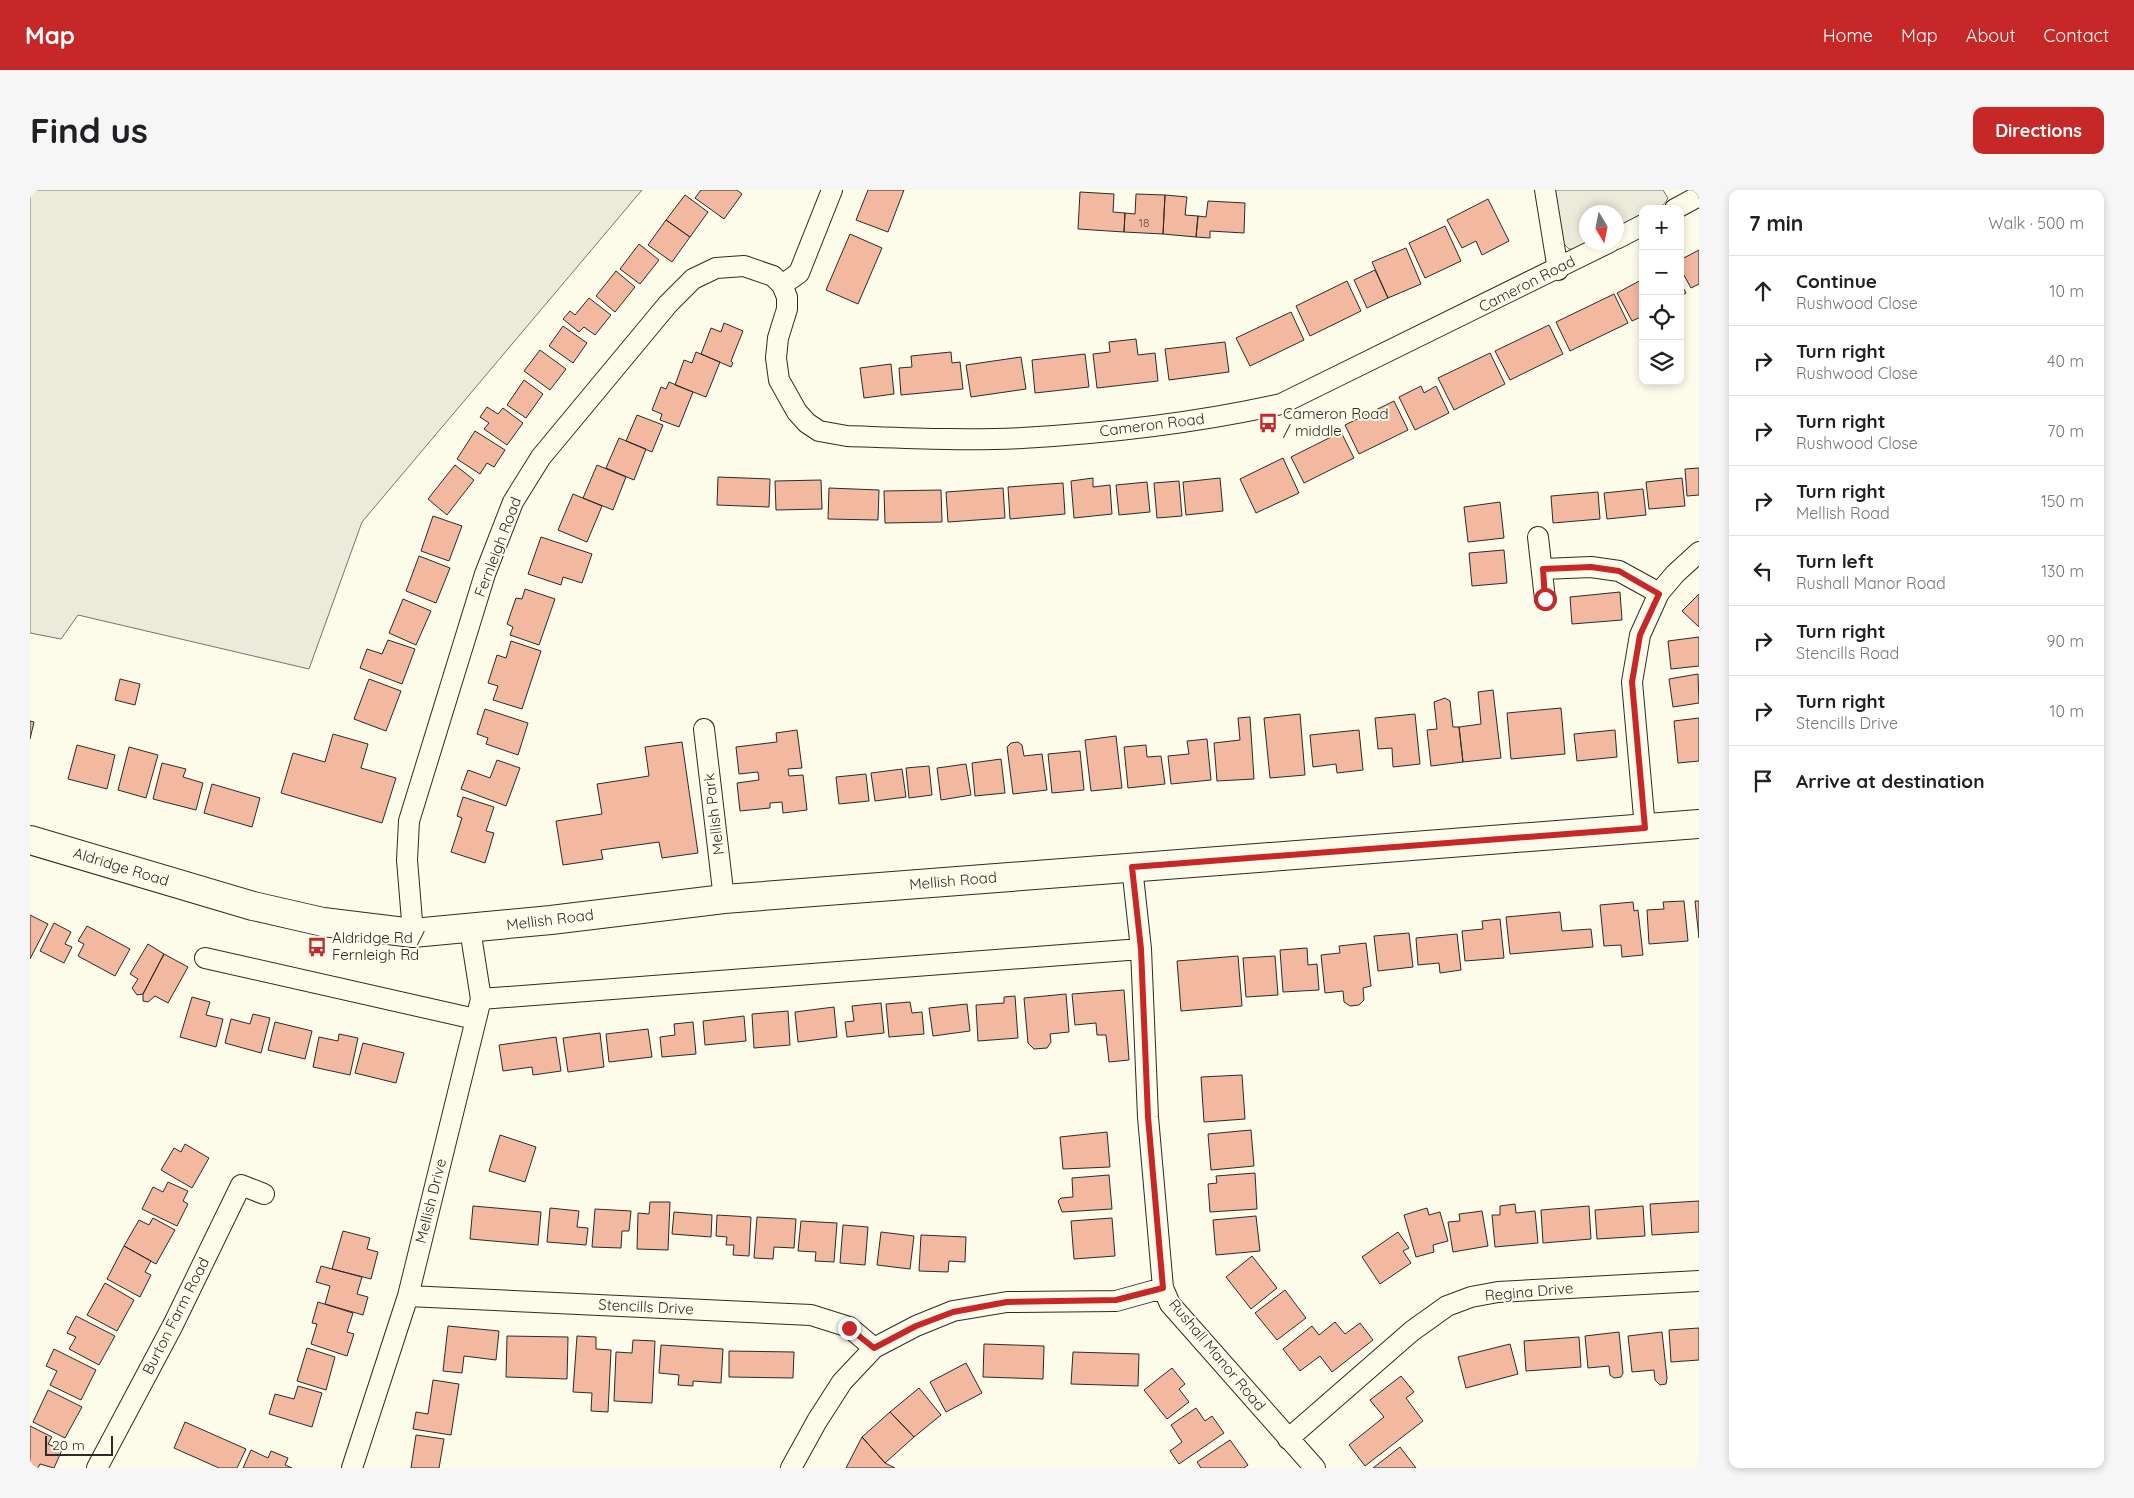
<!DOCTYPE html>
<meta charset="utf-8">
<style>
body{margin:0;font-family:Quicksand,sans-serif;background:#f6f6f6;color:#202124}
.controls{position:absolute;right:15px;top:15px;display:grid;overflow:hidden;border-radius:10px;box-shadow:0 2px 8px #0003}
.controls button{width:45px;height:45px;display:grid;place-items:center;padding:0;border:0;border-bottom:1px solid #e0e0e0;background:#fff;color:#202124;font:25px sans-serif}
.compass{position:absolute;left:1549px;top:15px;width:45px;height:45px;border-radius:50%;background:#fff;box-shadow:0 2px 8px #0003;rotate:170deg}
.scale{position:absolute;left:15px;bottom:12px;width:68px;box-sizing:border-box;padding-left:5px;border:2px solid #2b2b2b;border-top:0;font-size:14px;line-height:18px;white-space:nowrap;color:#2b2b2b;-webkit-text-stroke:4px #fdfbea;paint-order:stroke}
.stop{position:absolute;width:15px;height:15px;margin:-11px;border:4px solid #c62828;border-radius:50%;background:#fff}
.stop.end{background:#c62828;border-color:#fff;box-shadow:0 1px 5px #0008}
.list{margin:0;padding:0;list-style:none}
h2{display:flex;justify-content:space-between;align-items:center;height:65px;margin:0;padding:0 20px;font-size:21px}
h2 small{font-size:16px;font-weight:400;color:#757577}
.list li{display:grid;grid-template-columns:32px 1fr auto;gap:15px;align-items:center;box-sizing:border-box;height:70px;padding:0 20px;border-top:1px solid #e0e0e0}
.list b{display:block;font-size:19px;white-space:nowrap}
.list p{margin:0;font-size:16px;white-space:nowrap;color:#757577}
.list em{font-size:16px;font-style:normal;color:#757577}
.icon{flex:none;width:28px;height:28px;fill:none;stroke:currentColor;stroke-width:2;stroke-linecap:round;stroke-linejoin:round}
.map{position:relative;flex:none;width:1669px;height:1278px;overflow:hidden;border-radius:10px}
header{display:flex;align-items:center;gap:30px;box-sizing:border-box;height:70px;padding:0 25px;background:#c62828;color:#fff}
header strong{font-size:24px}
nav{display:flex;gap:28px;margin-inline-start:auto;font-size:18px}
.intro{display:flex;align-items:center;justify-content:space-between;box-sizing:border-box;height:120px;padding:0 30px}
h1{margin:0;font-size:35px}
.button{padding:12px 22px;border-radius:10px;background:#c62828;color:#fff;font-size:18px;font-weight:700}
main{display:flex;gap:30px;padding:0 30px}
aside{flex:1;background:#fff;border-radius:10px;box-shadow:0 2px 8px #0003}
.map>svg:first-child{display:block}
.green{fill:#ecebdb;stroke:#74746e}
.building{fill:#f2b8a0;stroke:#2b2b2b}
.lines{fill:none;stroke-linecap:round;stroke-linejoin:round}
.street-casing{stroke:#2b2b2b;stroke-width:22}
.primary-casing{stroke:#2b2b2b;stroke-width:30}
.street{stroke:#fdfbea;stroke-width:20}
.primary{stroke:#fdfbea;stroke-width:28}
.route{stroke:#c62828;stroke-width:6}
.labels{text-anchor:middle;stroke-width:4;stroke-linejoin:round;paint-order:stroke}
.number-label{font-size:12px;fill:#5d4e48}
.street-label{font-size:15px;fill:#2b2b2b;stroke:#fdfbea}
.poi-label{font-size:15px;fill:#2b2b2b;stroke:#fdfbea;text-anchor:start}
</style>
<header>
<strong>Map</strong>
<nav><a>Home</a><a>Map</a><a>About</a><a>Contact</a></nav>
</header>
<div class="intro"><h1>Find us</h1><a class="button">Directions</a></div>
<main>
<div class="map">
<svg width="1669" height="1278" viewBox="0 0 1669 1278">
<rect width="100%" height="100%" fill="#fdfbea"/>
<!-- green -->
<path class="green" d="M0 0H612L332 332 279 479 48 425 31 449 0 443Z
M1525 0H1633L1638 8C1632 20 1624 19 1613 19V27L1587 40 1586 22H1556V52L1549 60 1539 59 1533 53Z"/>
<!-- building -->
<path class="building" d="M671 0H707L712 4 694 29 665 8Z
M838 0H874L858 42 826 30Z
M1050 2 1084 4 1083 22 1095 23 1094 42 1048 39Z
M1106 4 1135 5 1133 44 1094 42 1095 23 1105 24Z
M655 5 678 22 660 47 636 30Z
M1135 5 1157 7 1155 25 1168 26 1166 47 1133 44Z
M1458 9 1479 51 1452 65 1446 51 1432 58 1417 30Z
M1178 11 1215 13 1214 43 1180 41V48L1166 47 1168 26 1176 27Z
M636 30 660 47 642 72 618 55Z
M1415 36 1431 71 1395 88 1379 53Z
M820 44 852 58 828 114 796 100Z
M609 54 629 70 610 94 590 79Z
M1376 58 1391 94 1358 108 1342 72Z
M1669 60V94L1661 98 1650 78V70Z
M1345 80 1358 108 1337 118 1324 90Z
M586 81 605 97 585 122 566 106Z
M1613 89V126L1602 131 1587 103Z
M1317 91 1331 121 1280 146 1266 116Z
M1650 92 1656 103 1650 106Z
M1584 104 1598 133 1540 161 1526 132Z
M559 108 581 125 565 145 554 137 549 142 533 129 540 121 545 125Z
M1261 122 1274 150 1220 176 1206 148Z
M694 133 713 141 701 171 703 173 701 177 671 164 681 138 691 142Z
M1519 135 1533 164 1480 190 1465 161Z
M533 136 557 153 543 173 519 156Z
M1106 149 1108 165 1125 163 1128 191 1067 198 1063 164 1080 162 1079 152Z
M1195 152 1199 182 1139 190 1135 159Z
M510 160 536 179 520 200 494 181Z
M666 162 690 172 676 207 645 195 654 170 662 173Z
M921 162 922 173 930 172 933 199 871 205 869 178 882 177 881 166Z
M1460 163 1475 194 1424 220 1408 188Z
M1055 164 1059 197 1005 203 1002 170Z
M991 167 996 199 941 207 936 175Z
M861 174 864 204 834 208 830 178Z
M494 190 513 204 496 228 477 215Z
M639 192 663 202 649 237 630 230 632 224 622 220 631 197 636 199Z
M1391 196 1394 203 1406 196 1419 223 1385 240 1369 207Z
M1364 211 1378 240 1329 264 1315 235Z
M457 217 468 224 473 218 493 233 477 255 454 239 459 233 450 227Z
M607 225 633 235 622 262 596 251Z
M445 241 475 260 464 277 457 273 450 284 427 269Z
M1311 242 1324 268 1274 293 1261 267Z
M589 248 616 259 604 290 576 278Z
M1253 268 1269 303 1226 323 1210 289Z
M425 275 444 290 417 325 398 309Z
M567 275 596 287 583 320 553 308Z
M1669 278V305L1657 306 1655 279Z
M688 287 740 289 739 317 687 315Z
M1063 288V297L1080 295 1082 324 1044 328 1041 291Z
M1190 288 1193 321 1156 325 1153 292Z
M1652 288 1655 316 1619 319 1616 292Z
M791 290 792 319 746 320 745 291Z
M1149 291 1152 326 1127 328 1124 293Z
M1117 292 1120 322 1089 325 1086 295Z
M1033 293 1035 324 980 329 978 297Z
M799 298 849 300 848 330 798 329Z
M973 298 975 328 918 332 916 302Z
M1613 299 1616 325 1577 329 1574 303Z
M911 300 912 332 855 333 854 301Z
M1568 302 1570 329 1523 333 1521 306Z
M543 304 572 316 557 352 528 340Z
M1470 312 1474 348 1438 352 1434 317Z
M403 326 432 336 419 371 391 361Z
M511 347 562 364 552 393 533 387 531 395 498 384Z
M1474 360 1477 393 1442 396 1439 363Z
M389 366 420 378 406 413 376 401Z
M495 399 525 409 509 455 480 445 483 437 477 434 486 408 492 409Z
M1590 402 1592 430 1542 434 1540 407Z
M1669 404V437L1652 421Z
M373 409 401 421 386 455 359 443Z
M1669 447V476L1641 479 1638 451Z
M358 450 385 459 372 494 330 478 337 459 352 464Z
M481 451 511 461 492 519 463 510 468 496 458 493 467 465 476 468Z
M1668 484 1669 513 1643 517 1639 489Z
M90 489 110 494 105 515 85 510Z
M339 489 371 501 356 541 324 529Z
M1463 500 1471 568 1433 572 1429 537 1451 534 1448 502Z
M1415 508 1420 511 1423 537H1429L1433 572 1401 576 1397 540 1407 539 1404 512Z
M1531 518 1535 564 1481 569 1477 523Z
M455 519 498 533 488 565 456 554 458 548 447 544Z
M1270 524 1275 585 1240 588 1234 528Z
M1385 524 1390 574 1363 577 1362 558 1348 559 1345 528Z
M1220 527 1224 589 1187 591 1184 553 1210 550 1208 528Z
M1669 528V571L1648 573 1644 531Z
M0 531 4 532 0 549Z
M767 540 772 578 758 579 759 586 773 585 777 620 753 623 752 612 740 613V618L710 621 707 593 729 590 728 582 709 584 706 557 747 552 746 543Z
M1329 540 1333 580 1307 583 1306 574 1283 577 1280 545Z
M1585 540 1587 567 1547 571 1544 544Z
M303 544 338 554 331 578 366 588 352 633 251 603 263 563 295 572Z
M1086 546 1092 598 1061 601 1055 550Z
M1177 549 1181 590 1141 594 1138 566 1159 564 1157 551Z
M652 552 668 663 632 668 629 652 571 660 573 669 533 675 526 631 572 624 567 594 619 586 615 557Z
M988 552 992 555 994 566 1012 564 1017 600 983 604 977 557 981 553Z
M47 555 85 565 77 599 38 589Z
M1116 555 1117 567 1131 566 1135 594 1098 598 1094 557Z
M99 557 128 565 116 608 88 600Z
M1050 561 1054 600 1022 603 1018 564Z
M971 569 975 603 945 606 942 573Z
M467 570 490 578 476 616 431 599 438 580 460 588Z
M132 573 156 579 153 587 173 593 166 620 123 609Z
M936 574 941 605 911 610 907 578Z
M899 576 902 605 879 608 876 578Z
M872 579 876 607 845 611 841 583Z
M836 584 839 611 809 614 806 587Z
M182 594 230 608 222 637 174 623Z
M433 607 464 617 456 641 464 643 455 673 421 662 432 628 427 626Z
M1654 711 1658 751 1619 754 1617 720 1634 719 1633 712Z
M1665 711H1669V748Z
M1603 712 1604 721 1608 720 1613 765 1592 767 1591 755 1574 756 1570 715Z
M1530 722 1532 741 1561 739 1563 757 1480 764 1476 727Z
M0 725 18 734 0 769Z
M1470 729 1474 768 1435 771 1432 741 1453 739 1452 731Z
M24 733 41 742 35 754 42 757 34 773 10 761Z
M57 736 100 759 85 786 48 766 54 754 48 751Z
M1379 743 1383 777 1348 781 1344 746Z
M1427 744 1431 780 1410 783 1409 773 1388 775 1386 748Z
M1336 753 1341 796 1333 798 1334 810 1329 815 1320 816 1314 812 1313 801 1295 803 1291 765 1310 763 1309 756Z
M118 754 134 764 113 804 107 805 102 798 108 789 100 784Z
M1277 758 1278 775 1287 774 1289 800 1253 802 1250 760Z
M134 764 158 777 138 813 125 806 118 812 113 811V804Z
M1208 766 1212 816 1151 821 1147 771Z
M1245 766 1248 805 1216 807 1213 768Z
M1094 800 1099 870 1079 872 1076 845H1067L1066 833 1045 835 1042 804Z
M1036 804 1039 842 1020 844 1021 852 1017 858 1004 859 998 853 994 808Z
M985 806 988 848 948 851 946 815 974 813V807Z
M162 807 180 812 176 825 193 829 186 857 150 847Z
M880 812 882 823 892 822 894 844 859 847 856 814Z
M851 813 854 843 817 847 815 832 824 831 822 816Z
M937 814 940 841 903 846 899 818Z
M804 817 807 847 768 852 765 822Z
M758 821 760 855 724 858 722 824Z
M223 824 240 828 231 863 195 853 201 829 220 834Z
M714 826 716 851 675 855 673 831Z
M245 832 282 841 275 869 238 860Z
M663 832 666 864 632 867 630 847 645 845 644 834Z
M618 839 622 867 579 872 576 844Z
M570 843 574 877 538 882 533 848Z
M309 844 328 848 320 885 283 877 289 847 308 851Z
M526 847 531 881 503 885 502 877 473 881 469 855Z
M333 853 374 863 366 893 325 883Z
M1212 885 1215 929 1174 932 1171 887Z
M1221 940 1224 976 1181 980 1178 944Z
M1077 942 1080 977 1033 979 1030 947Z
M470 945 506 957 495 992 459 981Z
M155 954 179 968 162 998 131 980 144 958 151 962Z
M1225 983 1227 1019 1180 1022 1178 994 1187 993 1186 986Z
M1079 985 1082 1019 1032 1022 1028 1011 1031 1008 1043 1007 1042 988Z
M138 992 158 1001 153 1011 158 1014 147 1036 112 1019 123 997 133 1002Z
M1669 1011V1042L1622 1045 1620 1014Z
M620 1012H640L638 1060 607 1059 608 1023 619 1024Z
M1485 1014 1486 1023 1505 1021 1508 1053 1465 1057 1462 1025H1470V1016Z
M443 1016 511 1022 508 1055 440 1049Z
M1559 1016 1561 1049 1513 1053 1511 1020Z
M1613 1016 1615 1046 1567 1049 1565 1020Z
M520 1018 549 1021 547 1037 558 1038 556 1055 517 1052Z
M1397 1018 1399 1025 1410 1022 1418 1051 1403 1055 1404 1062 1386 1067 1374 1025Z
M565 1019 601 1021 599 1041H592L591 1058 562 1057Z
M1452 1021 1458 1056 1423 1062 1418 1032 1430 1031 1429 1024Z
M644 1022 682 1025 681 1047 642 1044Z
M687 1025 721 1027 719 1066 703 1065 704 1055H696L697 1047 686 1046Z
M1226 1026 1230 1061 1186 1065 1183 1030Z
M727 1027 766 1029 764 1058 744 1057 743 1069 724 1068Z
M123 1028 145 1040 126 1074 94 1056 109 1030 119 1035Z
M1082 1028 1085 1066 1044 1069 1041 1031Z
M771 1031 807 1033 804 1072 785 1071 786 1062 768 1061Z
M813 1035 838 1037 835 1075 810 1073Z
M313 1041 340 1048 337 1059 348 1062 341 1089 302 1079Z
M851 1042 884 1046 880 1079 847 1075Z
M1368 1042 1379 1058 1373 1061 1381 1073 1350 1094 1332 1067Z
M891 1045 936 1047 935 1072 919 1071 918 1082 889 1081Z
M94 1056 121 1071 115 1082 121 1085 110 1107 77 1089Z
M1222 1066 1247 1098 1221 1119 1196 1087Z
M291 1076 332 1087 327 1104 338 1107 333 1125 295 1114 300 1096 286 1092Z
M75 1093 104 1110 87 1141 57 1125Z
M1255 1100 1276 1128 1247 1150 1225 1123Z
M288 1112 323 1123 317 1142 324 1144 317 1166 281 1154 287 1134 282 1133Z
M46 1126 85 1146 69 1175 39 1159 46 1147 37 1143Z
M1305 1132 1315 1144 1330 1133 1343 1150 1302 1182 1290 1166 1270 1181 1253 1159 1282 1136 1289 1145Z
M418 1136 469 1141 466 1170 434 1166 432 1183 413 1181Z
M1669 1138V1170L1641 1172 1639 1140Z
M1589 1142 1593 1183 1591 1187 1584 1188 1580 1185 1579 1176 1558 1178 1555 1146Z
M1632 1142 1637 1188 1636 1194 1630 1195 1625 1190 1624 1180 1602 1182 1598 1146Z
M477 1146 538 1147 537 1189 476 1187Z
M547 1146 566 1147V1159L581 1160 578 1222 561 1221 562 1203 543 1202Z
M1549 1147 1551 1177 1496 1181 1494 1151Z
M603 1150 625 1151 622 1213 584 1211 586 1162 602 1163Z
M954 1154 1014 1156 1013 1189 953 1187Z
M1480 1154 1488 1184 1436 1198 1428 1167Z
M631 1155 693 1159 691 1193 663 1191V1196L648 1195 649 1185 629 1183Z
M277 1158 305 1167 296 1200 267 1191Z
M24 1159 66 1180 51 1210 20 1195 27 1181 16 1176Z
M699 1161 764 1162 763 1188 699 1187Z
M1043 1162 1109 1164 1108 1196 1041 1194Z
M936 1173 952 1203 916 1222 900 1192Z
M1142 1178 1155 1194 1149 1199 1159 1212 1137 1229 1114 1200Z
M1371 1186 1384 1202 1376 1208 1393 1231 1335 1276 1319 1255 1354 1227 1340 1210Z
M403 1190 429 1194 421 1245 383 1239 386 1222 398 1224Z
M268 1196 292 1203 282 1237 239 1224 245 1204 264 1209Z
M889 1198 911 1225 884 1247 860 1222Z
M18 1200 52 1217 35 1248 3 1232Z
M1166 1218 1175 1231 1182 1226 1194 1243 1149 1274 1140 1261 1152 1252 1141 1235Z
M860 1222 884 1247 855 1273 832 1247Z
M155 1232 216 1259 207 1278H189L144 1258Z
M0 1236 22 1247 18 1254 32 1260 24 1278 10 1274 8 1278 0 1277Z
M386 1245 414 1249 409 1278H381Z
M832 1247 855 1273 865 1278H816Z
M1200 1250 1218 1275 1214 1278H1171L1167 1272Z
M1370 1257 1386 1278H1343Z
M221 1260 238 1268 241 1261 258 1268 255 1275 262 1278H213Z"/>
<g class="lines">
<defs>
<path id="street" d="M1515 0 1528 80
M1645 19 1669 6
M1586 49 1613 35
M752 95 769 83 802 0
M1508 347 1515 409
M1513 379 1561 377 1589 381 1629 403
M674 539 694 709
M1615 638 1602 492 1610 445 1629 403 1645 384 1669 362
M1102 677 1111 759 1118 927 1133 1098 1140 1114 1285 1278
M383 743 377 670 379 631 455 384 483 312 511 267 638 114 663 89 686 78 714 76 743 86 752 95 757 107V119L748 148 746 168 749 190 767 222 777 233 789 241 817 246C875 248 934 251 992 248 1079 243 1166 233 1251 214L1580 52
M175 768 445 829
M451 809 1111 759
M378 1106 781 1125 819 1137 844 1158
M1258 1249 1382 1141 1417 1116 1441 1107 1468 1102 1669 1091
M67 1278 143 1135 211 995 234 1004
M322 1278 378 1106 451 809 440 739
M761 1278 787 1231 812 1192 844 1158 886 1136 923 1121 977 1112 1086 1111 1133 1098"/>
<path id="primary" d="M0 650 223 716 293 732 383 743 521 730 694 709 1669 634"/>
</defs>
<!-- street casing -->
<use href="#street" class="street-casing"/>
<!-- primary casing -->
<use href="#primary" class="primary-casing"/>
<!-- street -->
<use href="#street" class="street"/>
<!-- primary -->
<use href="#primary" class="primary"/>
</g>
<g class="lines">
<!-- route -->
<path class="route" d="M819 1138 844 1158 886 1136 923 1122 977 1112 1086 1110 1133 1098 1118 927 1111 759 1102 677 1615 638 1602 492 1610 445 1629 404 1589 381 1561 377 1513 379 1515 409"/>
</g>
<!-- icons -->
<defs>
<symbol id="bus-bare" viewBox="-9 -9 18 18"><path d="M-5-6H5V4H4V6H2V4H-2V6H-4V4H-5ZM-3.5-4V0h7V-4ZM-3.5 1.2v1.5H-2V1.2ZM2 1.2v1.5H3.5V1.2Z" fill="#c62828" stroke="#fdfbea" stroke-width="2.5" paint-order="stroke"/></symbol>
</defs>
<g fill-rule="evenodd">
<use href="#bus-bare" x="1224" y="219" width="28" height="28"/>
<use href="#bus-bare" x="273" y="743" width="28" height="28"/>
</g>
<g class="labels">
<!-- number labels -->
<g class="number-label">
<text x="1114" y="37">18</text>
</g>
<!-- street labels -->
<g class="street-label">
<text transform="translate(1497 94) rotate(-27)" y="5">Cameron Road</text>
<text transform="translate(1122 235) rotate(-7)" y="5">Cameron Road</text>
<text transform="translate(468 357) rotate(-69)" y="5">Fernleigh Road</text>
<text transform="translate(684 624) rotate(-97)" y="5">Mellish Park</text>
<text transform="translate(91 677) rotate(17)" y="5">Aldridge Road</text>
<text transform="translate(923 691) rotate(-5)" y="5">Mellish Road</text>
<text transform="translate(520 730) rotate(-7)" y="5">Mellish Road</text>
<text transform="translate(401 1011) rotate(-76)" y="5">Mellish Drive</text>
<text transform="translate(1499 1102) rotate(-5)" y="5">Regina Drive</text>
<text transform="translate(616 1117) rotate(3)" y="5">Stencills Drive</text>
<text transform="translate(146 1126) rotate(-63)" y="5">Burton Farm Road</text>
<text transform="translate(1187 1165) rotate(50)" y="5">Rushall Manor Road</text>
</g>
<!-- poi labels -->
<g class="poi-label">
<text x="1253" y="229">Cameron Road<tspan x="1253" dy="17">/ middle</tspan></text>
<text x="302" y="753">Aldridge Rd /<tspan x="302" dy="17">Fernleigh Rd</tspan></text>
</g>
</g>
</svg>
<div class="controls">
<button>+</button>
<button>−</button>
<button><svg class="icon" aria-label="locate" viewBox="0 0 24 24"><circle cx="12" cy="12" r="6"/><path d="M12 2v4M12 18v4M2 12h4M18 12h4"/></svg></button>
<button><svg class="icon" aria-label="layers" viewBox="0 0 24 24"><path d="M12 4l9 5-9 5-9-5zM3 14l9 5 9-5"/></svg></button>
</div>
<svg class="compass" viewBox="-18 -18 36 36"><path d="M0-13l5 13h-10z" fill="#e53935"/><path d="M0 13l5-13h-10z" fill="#757577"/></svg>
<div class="scale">20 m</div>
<div class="stop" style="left:1515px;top:409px"></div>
<div class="stop end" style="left:819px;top:1138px"></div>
</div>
<aside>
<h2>7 min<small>Walk · 500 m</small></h2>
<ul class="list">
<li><svg class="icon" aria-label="ahead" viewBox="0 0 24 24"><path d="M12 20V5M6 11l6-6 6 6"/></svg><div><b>Continue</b><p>Rushwood Close</p></div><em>10 m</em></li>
<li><svg class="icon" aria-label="right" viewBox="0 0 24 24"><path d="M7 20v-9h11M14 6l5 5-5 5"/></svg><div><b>Turn right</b><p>Rushwood Close</p></div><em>40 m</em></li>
<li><svg class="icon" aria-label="right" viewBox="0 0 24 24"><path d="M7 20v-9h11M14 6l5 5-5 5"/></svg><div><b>Turn right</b><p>Rushwood Close</p></div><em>70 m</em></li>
<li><svg class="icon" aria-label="right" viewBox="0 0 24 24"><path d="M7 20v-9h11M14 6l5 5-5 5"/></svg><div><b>Turn right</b><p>Mellish Road</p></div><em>150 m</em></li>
<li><svg class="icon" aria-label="left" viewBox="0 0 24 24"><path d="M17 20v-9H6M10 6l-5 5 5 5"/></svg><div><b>Turn left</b><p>Rushall Manor Road</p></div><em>130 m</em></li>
<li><svg class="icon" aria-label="right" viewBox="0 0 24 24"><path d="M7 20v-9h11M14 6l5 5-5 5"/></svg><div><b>Turn right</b><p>Stencills Road</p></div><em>90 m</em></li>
<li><svg class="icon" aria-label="right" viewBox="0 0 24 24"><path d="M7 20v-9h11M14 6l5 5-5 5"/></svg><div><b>Turn right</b><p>Stencills Drive</p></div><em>10 m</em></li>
<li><svg class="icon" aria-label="arrive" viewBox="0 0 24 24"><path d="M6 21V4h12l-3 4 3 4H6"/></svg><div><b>Arrive at destination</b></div></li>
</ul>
</aside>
</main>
